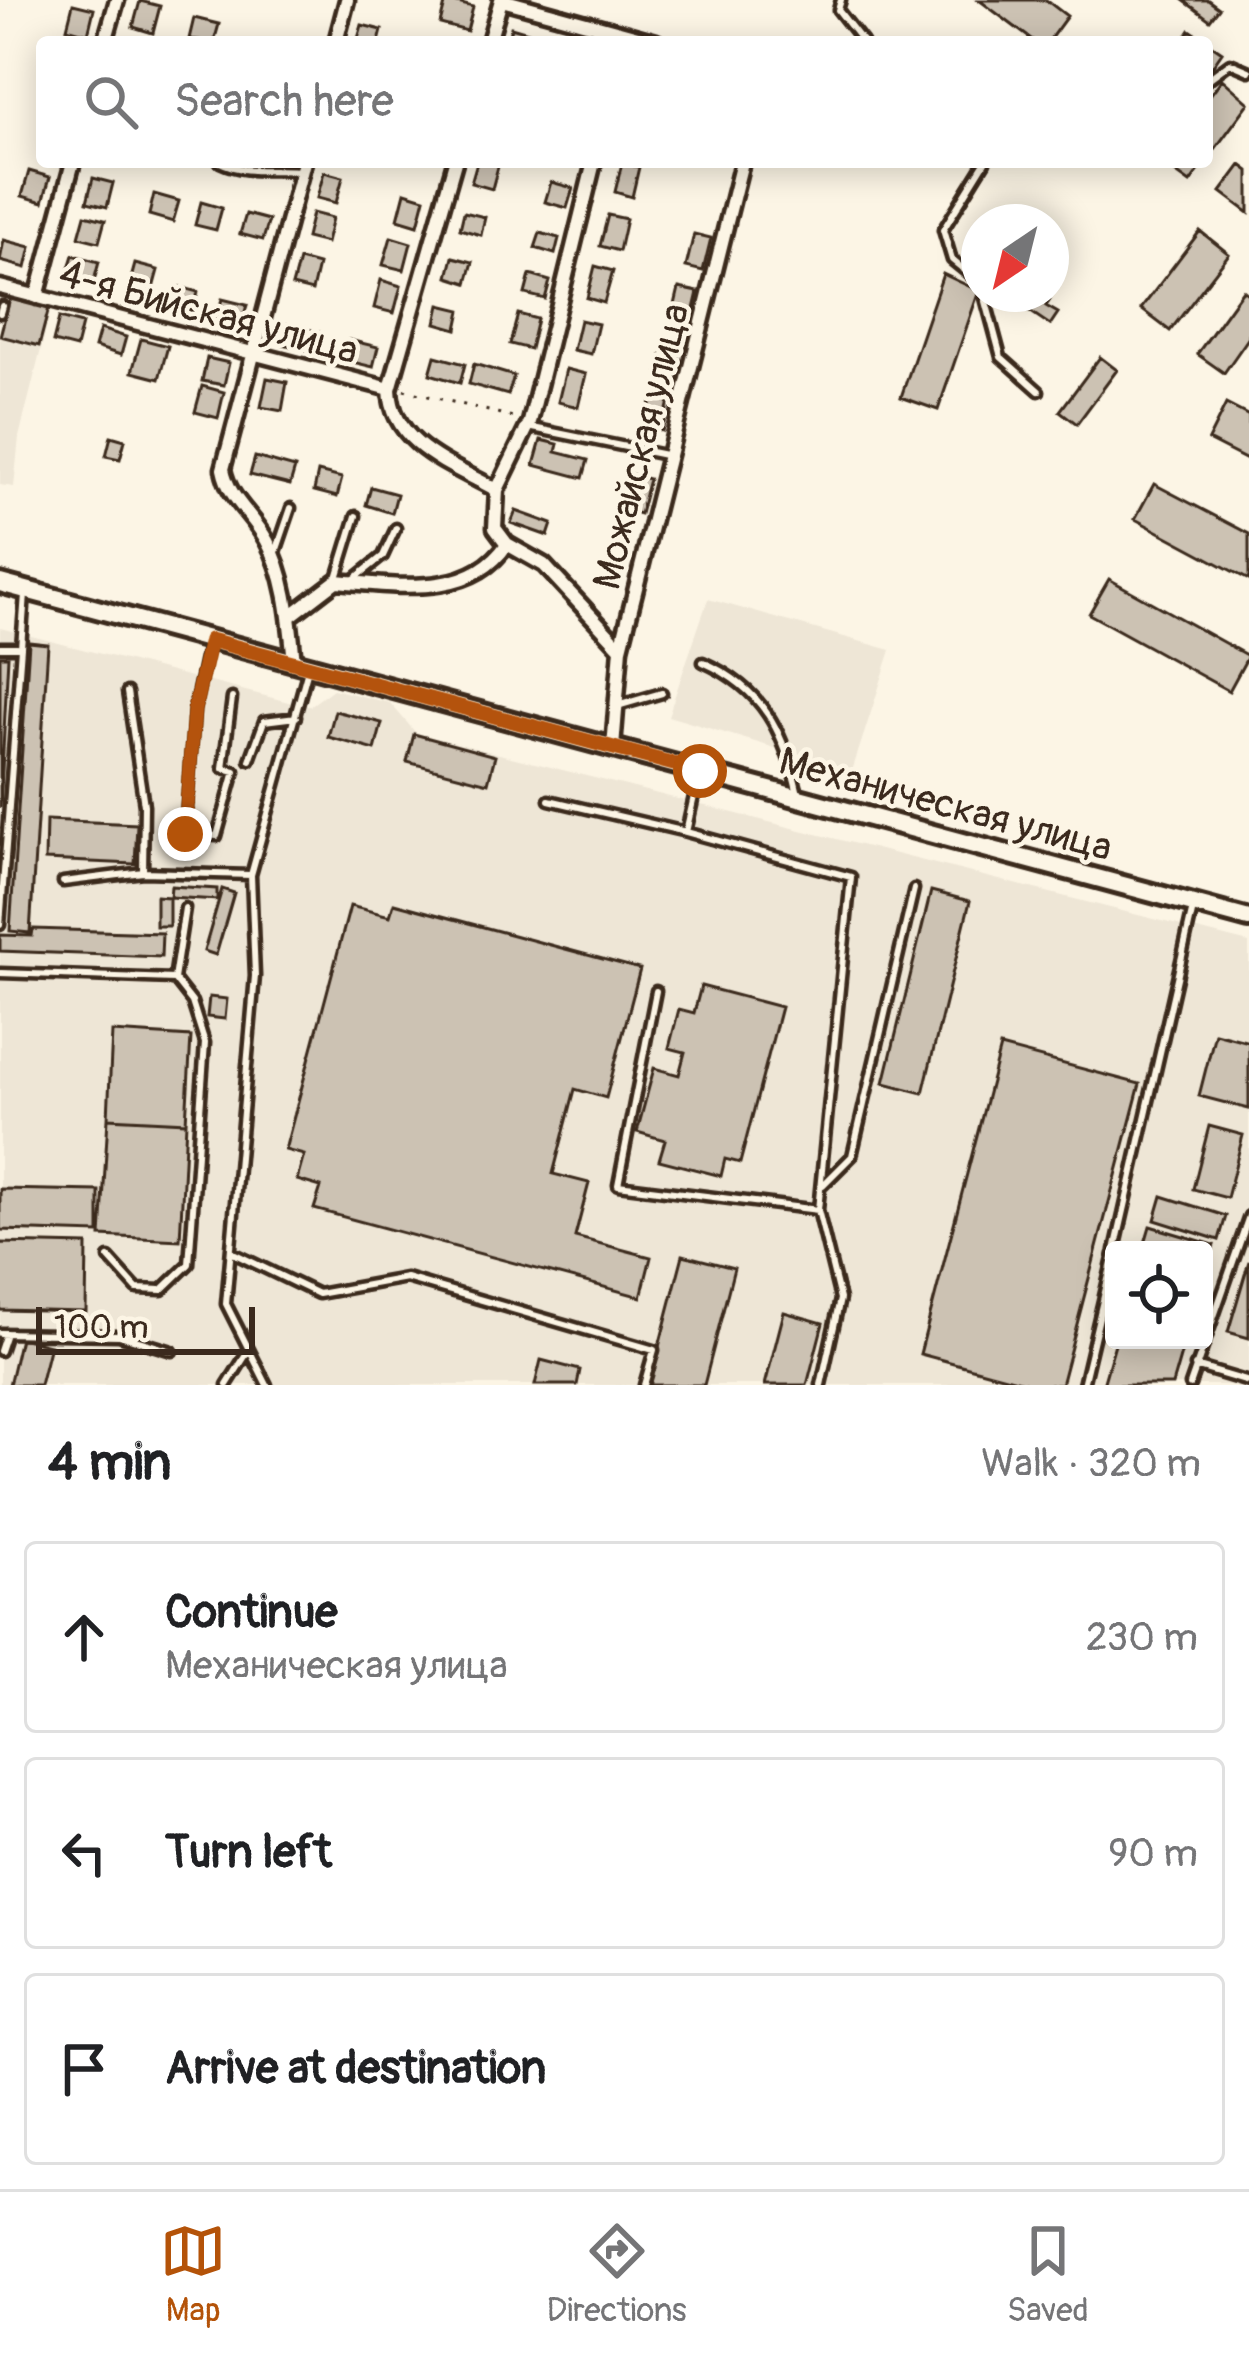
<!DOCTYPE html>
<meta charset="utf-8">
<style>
body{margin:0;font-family:Pangolin,sans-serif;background:#f2f2f2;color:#202124}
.controls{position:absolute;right:36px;bottom:36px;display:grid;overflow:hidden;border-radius:12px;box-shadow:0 6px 30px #0003}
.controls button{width:108px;height:108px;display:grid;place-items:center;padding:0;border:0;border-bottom:3px solid #e0e0e0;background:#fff;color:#202124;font:60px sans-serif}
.compass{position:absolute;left:961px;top:204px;width:108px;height:108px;border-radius:50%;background:#fff;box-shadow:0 6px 30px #0003;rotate:215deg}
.scale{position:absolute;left:36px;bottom:30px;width:219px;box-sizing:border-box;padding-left:12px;border:6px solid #3b2a1e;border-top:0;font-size:33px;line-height:42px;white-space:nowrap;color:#3b2a1e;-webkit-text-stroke:9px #fcf5e5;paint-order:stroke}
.stop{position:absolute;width:36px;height:36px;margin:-27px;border:9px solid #b45309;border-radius:50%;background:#fff}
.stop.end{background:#b45309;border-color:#fff;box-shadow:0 3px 12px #0008}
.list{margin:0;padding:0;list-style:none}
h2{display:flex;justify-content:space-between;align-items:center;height:156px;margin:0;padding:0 48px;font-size:51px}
h2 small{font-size:39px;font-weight:400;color:#757577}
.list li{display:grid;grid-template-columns:78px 1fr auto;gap:36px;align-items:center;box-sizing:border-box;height:192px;margin:0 24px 24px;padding:0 24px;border:3px solid #e0e0e0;border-radius:12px}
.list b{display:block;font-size:45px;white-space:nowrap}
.list p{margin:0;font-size:39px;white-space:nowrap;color:#757577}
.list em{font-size:39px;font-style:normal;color:#757577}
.icon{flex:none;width:66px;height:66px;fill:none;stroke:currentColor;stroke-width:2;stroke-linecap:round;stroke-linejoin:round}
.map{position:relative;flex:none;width:1249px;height:1385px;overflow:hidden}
.search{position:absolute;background:#fff;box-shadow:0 6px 30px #0003;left:36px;right:36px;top:36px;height:132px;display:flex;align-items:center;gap:30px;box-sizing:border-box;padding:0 42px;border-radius:12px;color:#757577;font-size:45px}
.sheet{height:804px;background:#fff}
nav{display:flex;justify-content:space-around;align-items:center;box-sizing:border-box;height:168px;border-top:3px solid #e0e0e0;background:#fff;font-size:33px;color:#757577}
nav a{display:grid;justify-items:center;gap:6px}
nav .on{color:#b45309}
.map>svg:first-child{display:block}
.built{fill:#eee6d6;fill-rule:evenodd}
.building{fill:#ccc2b3;stroke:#3b2a1e;stroke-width:3}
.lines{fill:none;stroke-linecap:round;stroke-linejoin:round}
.lane-casing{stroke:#3b2a1e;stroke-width:15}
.street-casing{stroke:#3b2a1e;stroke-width:21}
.secondary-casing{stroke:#3b2a1e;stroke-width:26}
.path{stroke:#3b2a1e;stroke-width:3;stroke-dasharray:3 9;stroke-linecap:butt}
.lane{stroke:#fcf5e5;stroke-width:6}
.street{stroke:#fcf5e5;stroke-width:12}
.secondary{stroke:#fcf5e5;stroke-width:16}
.route{stroke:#b45309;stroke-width:15}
.labels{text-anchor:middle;stroke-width:9;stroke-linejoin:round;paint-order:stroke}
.street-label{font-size:39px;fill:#3b2a1e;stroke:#fcf5e5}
</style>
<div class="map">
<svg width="1249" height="1385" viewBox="0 0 1249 1385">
<rect width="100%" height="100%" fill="#fcf5e5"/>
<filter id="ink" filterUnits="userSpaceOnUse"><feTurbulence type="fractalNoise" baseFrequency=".00833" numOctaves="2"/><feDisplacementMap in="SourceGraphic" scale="24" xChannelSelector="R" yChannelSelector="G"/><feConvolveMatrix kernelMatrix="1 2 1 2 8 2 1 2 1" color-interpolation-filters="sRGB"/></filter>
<g filter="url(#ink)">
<!-- built -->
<path class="built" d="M0 296 51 309 19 437 14 487 0 485Z
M708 599 891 650 852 771 668 716Z
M0 628 300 705 310 706 333 689 390 703 416 733 1249 943V1385H0ZM1114 1250H1204V1340H1114Z"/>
<!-- building -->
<path class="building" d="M446 0 473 7 467 31 440 24Z
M979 0H1046L1067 16 1048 42H1035Z
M1183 0H1208L1219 8 1210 20Z
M140 1 160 6 153 33 133 27Z
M73 4 94 9 88 34 67 28Z
M194 18 219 24 214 42 189 39Z
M362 25 382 30 379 42H357Z
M511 27 542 36 540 42H507Z
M580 29 616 38 615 42H577Z
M1190 30 1222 52 1207 74V42H1182Z
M1222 79 1249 103 1207 160V99Z
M477 162 499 163 492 189 471 183Z
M1161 162H1205L1190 183Z
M622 163 639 167 632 197 615 192Z
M1241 165 1249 171V213L1221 192Z
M29 171 50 177 43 202 22 196Z
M324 172 343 177 336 203 317 198Z
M93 178 113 183 107 207 87 202Z
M551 182 573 188 567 208 545 202Z
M405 192 425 198 418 225 398 219Z
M154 194 179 201 173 222 149 215Z
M201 202 222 208 216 230 195 225Z
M464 212 485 217 481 235 460 229Z
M312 213 332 218 326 243 306 238Z
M246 214 269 220 263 240 240 234Z
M85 215 105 220 99 242 79 237Z
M608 215 626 219 619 251 600 246Z
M1200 231 1229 254 1170 331 1141 309Z
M540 233 559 238 555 254 535 248Z
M694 234 711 238 703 271 686 267Z
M391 237 411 243 404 270 383 265Z
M4 240 31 247 26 268 0 261Z
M73 255 99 262 93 285 66 278Z
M453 257 473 262 467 283 448 277Z
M299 260 318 265 312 291 292 286Z
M135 264 158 270 149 303 126 297Z
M595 266 613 271 604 303 587 298Z
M943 274 979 291 938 410 901 397Z
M530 275 550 281 545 299 525 294Z
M381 280 401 286 394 313 374 308Z
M180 287 198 292 193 311 175 306Z
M679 288 698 292 690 326 671 322Z
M1243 290 1249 295V337L1224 373 1197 354Z
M1031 294 1050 300 1046 306 1058 313 1050 325 1022 306Z
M10 298 49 308 39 346 0 336Z
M222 299 247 305 241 325 216 319Z
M440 305 461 310 457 329 436 323Z
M518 314 537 319 530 349 510 344Z
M59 318 82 324 76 348 53 342Z
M580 320 598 324 591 354 573 350Z
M288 324 323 333 318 353 283 344Z
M100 329 126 337 121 355 95 347Z
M141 339 168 346 159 379 132 372Z
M349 340 378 347 373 367 344 360Z
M665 341 681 345 675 377 658 374Z
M435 356 465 364 460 383 430 374Z
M1100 357 1117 370 1077 424 1060 411Z
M207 358 229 363 224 385 202 381Z
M474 364 514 376 508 395 469 384Z
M566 369 586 374 578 407 558 402Z
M267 378 287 382 282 411 261 407Z
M202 386 224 392 218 418 195 412Z
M652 397 669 401 662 431 645 426Z
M1226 404 1249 416V461L1208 440Z
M111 436 125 440 120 459 106 456Z
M541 440 558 444 556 452 588 460 583 478 534 465Z
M255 457 295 468 290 485 250 475Z
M318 472 342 478 337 497 314 491Z
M630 474 649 479 640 514 621 509Z
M1154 484 1249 534V580L1135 519Z
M371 487 397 494 392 513 366 505Z
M516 511 552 524 548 536 511 523Z
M1109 579 1248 656 1229 691 1089 614Z
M29 642 48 644 30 933 10 931Z
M0 656H8L0 808Z
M335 711 382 723 375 750 328 737Z
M414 734 495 756 488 783 407 762Z
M46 820 137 824 135 864 45 860Z
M171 886 217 889V900L170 897Z
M222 889 234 893 216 955 204 951Z
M931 891 970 901 923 1093 884 1083Z
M156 896 169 897V926H156Z
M394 903 640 969 606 1098 575 1089 553 1174 589 1183 575 1237 651 1257 641 1297 314 1209 321 1187 297 1180 304 1155 285 1150 350 906 390 916Z
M33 929 162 933 161 957 0 951V935L32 936Z
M701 986 781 1007 740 1163 725 1159 721 1176 659 1160 665 1140 637 1132 654 1068 679 1075 685 1052 669 1048 679 1009 694 1013Z
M209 997 227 999 225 1019 207 1017Z
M112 1032 191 1037 186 1122 108 1118Z
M1215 1033 1249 1042V1109L1199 1096Z
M1000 1047 1140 1084 1061 1385H1035L920 1354Z
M108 1118 186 1122 180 1240 101 1236Z
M1209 1126 1243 1135 1227 1198 1193 1189Z
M0 1189 99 1191V1233L0 1230Z
M1162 1196 1226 1216 1219 1240 1155 1220Z
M1150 1226 1214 1245 1204 1277V1250H1143Z
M0 1243 87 1245 86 1312 0 1310Z
M683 1255 734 1268 704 1385H649Z
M1249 1261V1338L1228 1332Z
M784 1312 823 1323 807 1385H765Z
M20 1338 50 1345 40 1385H9Z
M1116 1340H1185L1172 1385H1103Z
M541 1360 580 1370 577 1385H535Z"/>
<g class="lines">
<defs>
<path id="lane" d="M841 0 838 10 863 42
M1207 80 1230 63 1249 71
M220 162C247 175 272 168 302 171
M979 282 952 260 943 230 985 162
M984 294 1001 357 1039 391
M0 313 2 306
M528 427 665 455
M275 555 291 508
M337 578 356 516
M353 580 383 556 396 528
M208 644 194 710 185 834 217 836 235 771 223 768 232 698
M0 647H17
M703 662C764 689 784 732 798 794
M127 692 144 805 143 872
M617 706 662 693
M250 760 264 721 296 717
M699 774 686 832 851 877 818 1210 840 1299 821 1385
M549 800 686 832
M63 882 143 872 251 875
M0 925 25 594
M0 973 174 979 192 1002 205 1043 189 1264 162 1290 137 1289 109 1258
M174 979 185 908
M656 991 618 1185 818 1210
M823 1185 852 1156 914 889
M1115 1250 1193 908
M231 1252 318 1294 406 1278 654 1350 644 1385
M0 1333 119 1335 172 1351
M0 1351 6 1333
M1195 1366 1249 1382
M227 1385 249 1350
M267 1385 226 1304 255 976 251 875 308 669
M1083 1385 1114 1254
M1190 1385 1249 1216"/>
<path id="street" d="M502 0 656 42
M105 42 117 0
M336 42 347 0
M489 42 501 0
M594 162 530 422 497 490 495 528 507 544 544 565 621 648
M0 287 390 389C392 446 453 465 497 490
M37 297 73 162
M390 389 455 162
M289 617 336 581C393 585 470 600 507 544
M294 662C290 623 287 577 267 541 253 514 229 500 223 469L304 162
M613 748 621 648 742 162"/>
<path id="secondary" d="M0 583 1249 919"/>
</defs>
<!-- lane casing -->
<use href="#lane" class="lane-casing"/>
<!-- street casing -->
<use href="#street" class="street-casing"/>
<!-- secondary casing -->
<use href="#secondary" class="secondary-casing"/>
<!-- path -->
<path class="path" d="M404 390 517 418"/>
<!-- lane -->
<use href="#lane" class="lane"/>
<!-- street -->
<use href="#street" class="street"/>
<!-- secondary -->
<use href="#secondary" class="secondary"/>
</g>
</g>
<g class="lines" filter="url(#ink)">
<!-- route -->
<path class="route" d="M185 834 194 710 210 640 700 771"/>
</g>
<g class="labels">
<!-- street labels -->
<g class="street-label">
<text transform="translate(209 311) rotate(15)" y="14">4-я Бийская улица</text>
<text transform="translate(640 446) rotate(-76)" y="14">Можайская улица</text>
<text transform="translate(946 803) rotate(15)" y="14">Механическая улица</text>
</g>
</g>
</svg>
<div class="controls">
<button><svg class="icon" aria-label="locate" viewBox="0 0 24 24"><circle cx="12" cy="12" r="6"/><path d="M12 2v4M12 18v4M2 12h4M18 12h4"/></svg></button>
</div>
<svg class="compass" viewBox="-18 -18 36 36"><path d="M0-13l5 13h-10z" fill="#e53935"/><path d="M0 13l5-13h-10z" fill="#757577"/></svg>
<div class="scale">100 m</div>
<div class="stop" style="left:700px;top:771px"></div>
<div class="stop end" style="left:185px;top:834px"></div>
<div class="search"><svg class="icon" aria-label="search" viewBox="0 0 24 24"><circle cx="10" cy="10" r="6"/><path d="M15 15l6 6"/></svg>Search here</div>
</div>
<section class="sheet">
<h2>4 min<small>Walk · 320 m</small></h2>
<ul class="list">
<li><svg class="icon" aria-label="ahead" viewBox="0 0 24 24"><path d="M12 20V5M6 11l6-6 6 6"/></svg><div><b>Continue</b><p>Механическая улица</p></div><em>230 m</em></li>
<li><svg class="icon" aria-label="left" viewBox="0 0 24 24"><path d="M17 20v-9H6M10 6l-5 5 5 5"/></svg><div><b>Turn left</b></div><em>90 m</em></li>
<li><svg class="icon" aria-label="arrive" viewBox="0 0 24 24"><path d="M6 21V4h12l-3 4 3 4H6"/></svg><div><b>Arrive at destination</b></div></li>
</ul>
</section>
<nav>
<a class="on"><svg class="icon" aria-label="map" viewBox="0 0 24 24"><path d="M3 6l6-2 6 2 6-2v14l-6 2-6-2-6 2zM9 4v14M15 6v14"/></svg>Map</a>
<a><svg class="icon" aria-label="directions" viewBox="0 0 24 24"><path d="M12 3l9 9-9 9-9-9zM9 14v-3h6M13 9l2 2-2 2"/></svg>Directions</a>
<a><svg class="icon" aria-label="saved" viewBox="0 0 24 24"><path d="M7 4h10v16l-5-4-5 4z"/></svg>Saved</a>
</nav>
